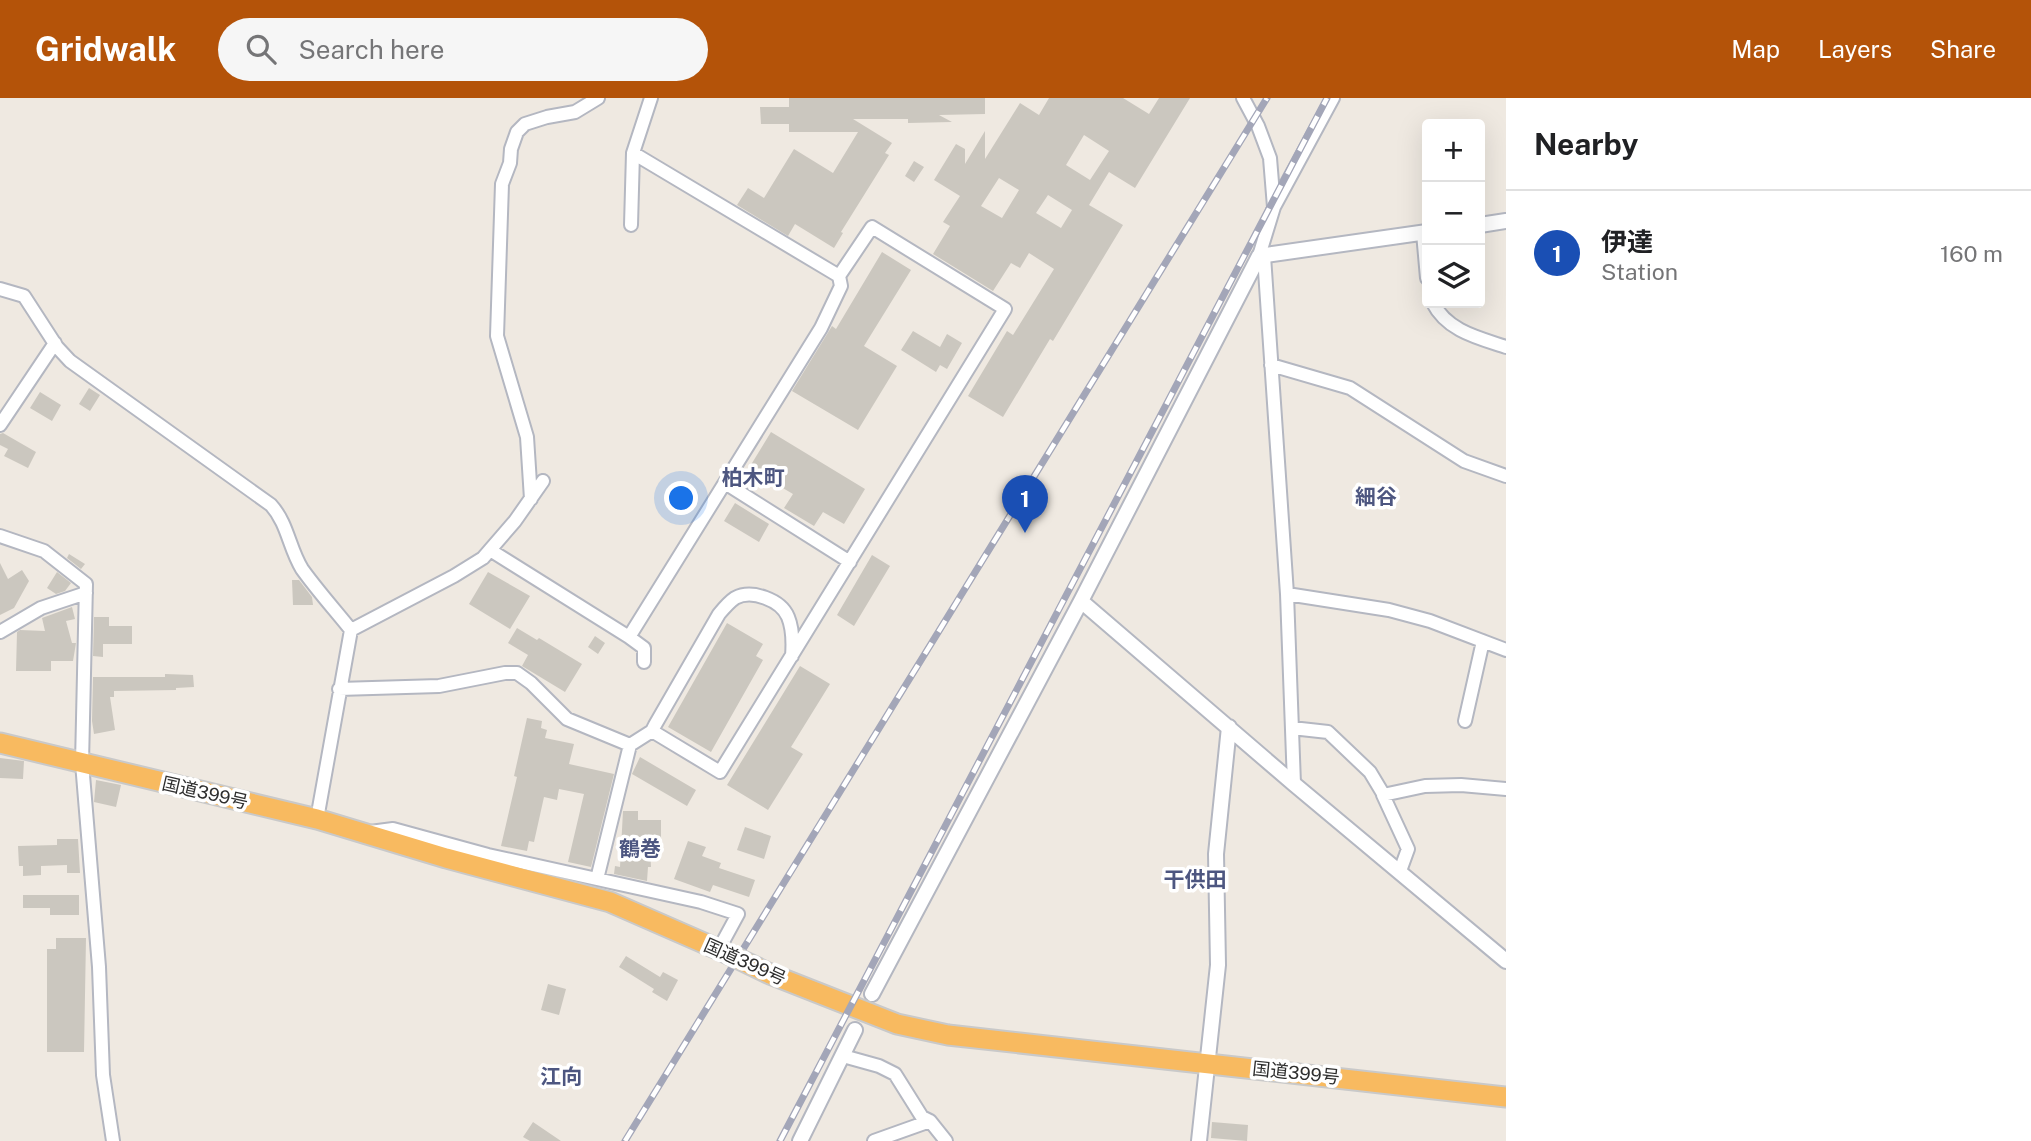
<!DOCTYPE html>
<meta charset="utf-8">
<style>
body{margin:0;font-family:"Public Sans","Noto Sans JP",sans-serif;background:#f6f6f6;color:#202124}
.controls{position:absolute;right:21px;top:21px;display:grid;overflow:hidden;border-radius:7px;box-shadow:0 7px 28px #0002}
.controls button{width:63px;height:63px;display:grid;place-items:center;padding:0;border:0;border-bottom:2px solid #e0e0e0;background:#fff;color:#202124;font:35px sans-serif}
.you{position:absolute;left:682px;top:401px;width:24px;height:24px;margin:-18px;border:5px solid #fff;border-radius:50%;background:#1a73e8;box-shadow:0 0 0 10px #1a73e833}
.badge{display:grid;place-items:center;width:46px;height:46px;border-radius:50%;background:#b45309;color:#fff;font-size:23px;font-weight:700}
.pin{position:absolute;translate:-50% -58px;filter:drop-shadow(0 2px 4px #0008)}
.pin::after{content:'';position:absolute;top:37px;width:24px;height:21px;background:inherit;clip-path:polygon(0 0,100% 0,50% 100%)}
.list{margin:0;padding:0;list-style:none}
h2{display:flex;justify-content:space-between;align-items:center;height:91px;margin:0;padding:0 28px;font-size:30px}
h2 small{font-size:23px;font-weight:400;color:#757577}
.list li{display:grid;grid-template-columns:46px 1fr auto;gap:21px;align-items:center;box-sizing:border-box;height:126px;padding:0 28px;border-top:2px solid #e0e0e0}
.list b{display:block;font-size:26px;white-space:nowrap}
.list p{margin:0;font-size:23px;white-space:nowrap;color:#757577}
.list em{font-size:23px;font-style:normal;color:#757577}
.icon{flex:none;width:38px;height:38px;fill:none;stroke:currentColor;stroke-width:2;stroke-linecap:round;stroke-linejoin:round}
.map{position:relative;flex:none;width:1506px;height:1043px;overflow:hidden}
header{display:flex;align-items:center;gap:42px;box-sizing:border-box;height:98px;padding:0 35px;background:#b45309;color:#fff}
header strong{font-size:33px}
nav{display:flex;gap:38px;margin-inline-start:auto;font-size:24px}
.search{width:490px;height:63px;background:#f6f6f6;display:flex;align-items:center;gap:18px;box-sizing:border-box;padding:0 24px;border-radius:38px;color:#757577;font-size:26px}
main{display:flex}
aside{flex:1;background:#fff}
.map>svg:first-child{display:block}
.building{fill:#cbc7bf;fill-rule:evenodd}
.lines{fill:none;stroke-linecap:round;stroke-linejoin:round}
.minor-casing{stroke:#b4b7c1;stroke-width:16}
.tertiary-casing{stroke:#b4b7c1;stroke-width:18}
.trunk-casing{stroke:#c9c9c9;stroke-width:23}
.minor{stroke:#fff;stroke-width:12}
.tertiary{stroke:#fff;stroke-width:14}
.trunk{stroke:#f8ba60;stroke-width:19}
.rail-casing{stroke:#a3a6b8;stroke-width:7}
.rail{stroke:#fff;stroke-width:4.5;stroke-dasharray:13;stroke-linecap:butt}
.trunk-bridge-casing{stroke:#c9c9c9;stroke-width:23;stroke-linecap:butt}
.trunk-bridge{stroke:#f8ba60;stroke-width:19}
.labels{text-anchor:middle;stroke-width:7;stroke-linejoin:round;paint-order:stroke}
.street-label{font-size:18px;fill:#2e2e2e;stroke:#fff}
.quarter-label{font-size:21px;font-weight:bold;fill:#4d5680;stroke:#fff}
</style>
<header>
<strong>Gridwalk</strong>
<div class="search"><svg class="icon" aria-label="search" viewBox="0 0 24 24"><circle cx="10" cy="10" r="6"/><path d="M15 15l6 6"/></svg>Search here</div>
<nav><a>Map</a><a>Layers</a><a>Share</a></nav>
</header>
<main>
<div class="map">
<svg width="1506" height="1043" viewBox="0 0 1506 1043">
<rect width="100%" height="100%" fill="#efe9e1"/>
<!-- building -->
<path class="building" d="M789 0H985V16L939 17 952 24 908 25V21H853L892 45 885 55 889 57 841 134 843 135 834 150 795 126 788 138 737 107 748 90 764 100 794 51 833 75 858 34H789V26H761L760 9H789Z
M1049 0H1123L1149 16 1159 0H1190L1135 90 1109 74 1089 107 1123 127 1053 243 1050 241 1003 319 968 298 1007 233 1013 237 1054 171 1029 155 1020 170 1011 165 993 193 933 156 950 128 943 124 960 98 934 82 956 46 965 51V66L985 33V61L1020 5 1039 17ZM1084 37 1109 53 1090 82 1066 67ZM999 80 1019 92 1002 120 981 108ZM1048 97 1072 112 1061 130 1036 115Z
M914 63 924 69 914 84 905 78Z
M882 154 911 172 864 248 897 268 858 332 792 293 832 228 836 231Z
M913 233 940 249 947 236 962 245 947 271 940 267 936 274 901 252Z
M89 290 100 297 90 313 79 306Z
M40 294 61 307 52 323 30 310Z
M771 334 865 391 844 426 823 414 814 428 784 410 793 396 749 370Z
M3 335 36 354 28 370 4 358 8 351 0 347V336Z
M735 405 769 426 759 444 724 423Z
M69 456 85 466 81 471 67 460Z
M872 457 890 468 854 528 837 517Z
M0 465 8 481 22 472 29 483 14 510 0 517Z
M57 474 71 485 65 493 56 496 47 490Z
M488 474 530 498 510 531 469 506Z
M292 482H299L312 499 313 507H293Z
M72 509 75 521 66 523 72 545H76L73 563H51V573H16L17 534 20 532 45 533 42 520Z
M94 519H109V528H132V546H103V559L93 558Z
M727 525 763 546 756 558 763 562 711 654 668 629Z
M517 530 537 542 539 540 582 566 565 594 522 568 528 557 508 545Z
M595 538 605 545 598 556 588 549Z
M800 568 830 586 791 649 803 656 768 712 727 687Z
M165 576 193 577 194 589 176 590V592L114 593V599H110L115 632 94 636 92 623 93 579H165Z
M527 620 542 623 541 630 547 632 545 640 574 646 569 666 614 676 591 769 568 764 584 696 559 691 557 702 544 699 534 744 529 743 527 753 501 748 517 679 514 678Z
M640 659 696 692 687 708 632 676Z
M0 660 24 663 23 681 0 680Z
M96 682 121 687 116 709 94 704Z
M623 713H638V722H661V747H650L651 769H648L647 783 614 776 615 768 620 769Z
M745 729 771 738 764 761 737 752Z
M57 741H78L80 775H67V767L41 768V777L23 778V768H19L18 748 57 747Z
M688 743 706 749 702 758 721 765 719 770 755 782 749 799 713 787 710 794 674 781Z
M23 797H79V817H50V810H23Z
M56 840H86L84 954H47V851H56Z
M626 858 660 879 663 874 678 882 667 903 652 894 654 891 619 869Z
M548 886 566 891 559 917 541 912Z
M533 1024 561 1043H530L523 1039Z
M1212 1024 1248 1027 1247 1043 1211 1040Z"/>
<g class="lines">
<defs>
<path id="minor" d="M1243 0 1258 28 1270 60 1274 109
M631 127 633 55 651 0
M1423 135 1427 180
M1259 158 1274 109 1333 0
M1264 158 1287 496 1294 686
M0 191 24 198 57 249 70 263 271 407C288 426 289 450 302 471 317 492 335 512 351 532
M1433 205C1447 233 1479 240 1506 249
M1271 267 1350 290 1464 363 1506 378
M0 327 55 245
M725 385 850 464
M531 401 527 339 497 238 502 86 510 65 511 51 517 34 525 26 547 19 575 14 598 0
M0 438 44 453 86 486 82 665 99 869 103 977 113 1043
M490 452 629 539 644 550V564
M1287 496 1389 512 1430 523 1506 552
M0 534 41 510 86 495
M629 539 821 230 841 188 839 178 633 55
M339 591 439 588 505 575H517L531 585 567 621 630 647
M1465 623 1483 543
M1292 630 1328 634 1370 674 1385 699
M652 633 720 674 1005 211 872 129 839 178
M317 721 351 532 454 478 483 460 515 423 543 383
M370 734 393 731 488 757 701 804 738 816 719 851
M1400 773 1408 751 1383 697 1425 688 1461 687 1506 691
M597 781 630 647 652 633 655 627 719 516C724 510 729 504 735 500 752 491 781 502 788 519 793 531 793 545 792 558
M843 958 879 968 895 976 922 1019 930 1023 946 1043
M874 1043 930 1023"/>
<path id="tertiary" d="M1480 127 1506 123
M1081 503 1294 686 1506 863
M872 896 1081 503 1259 158 1427 134
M800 1043 855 932
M1199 1043 1218 867 1216 756 1229 629"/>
<path id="trunk" d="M0 645 317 721 446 760 610 804 722 853
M770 876 897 926 948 937 1506 999"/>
</defs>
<!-- minor casing -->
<use href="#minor" class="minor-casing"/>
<!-- tertiary casing -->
<use href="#tertiary" class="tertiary-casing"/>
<!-- trunk casing -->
<use href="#trunk" class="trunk-casing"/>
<!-- minor -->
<use href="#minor" class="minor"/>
<!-- tertiary -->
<use href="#tertiary" class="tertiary"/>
<!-- trunk -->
<use href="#trunk" class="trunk"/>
<defs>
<path id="rail" d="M625 1043 1267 0
M780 1043 1327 0"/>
</defs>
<!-- rail casing -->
<use href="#rail" class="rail-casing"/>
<!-- rail -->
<use href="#rail" class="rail"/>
<defs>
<path id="trunk-bridge" d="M722 853 770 876"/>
</defs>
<!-- trunk-bridge casing -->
<use href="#trunk-bridge" class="trunk-bridge-casing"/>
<!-- trunk-bridge -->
<use href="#trunk-bridge" class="trunk-bridge"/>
</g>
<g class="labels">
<!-- street labels -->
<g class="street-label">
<text transform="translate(205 695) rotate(13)" y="6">国道399号</text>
<text transform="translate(745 864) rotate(24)" y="6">国道399号</text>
<text transform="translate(1296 975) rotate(6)" y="6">国道399号</text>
</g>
<!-- quarter labels -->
<g class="quarter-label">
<text x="753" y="387">柏木町</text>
<text x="1376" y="406">細谷</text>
<text x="640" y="758">鶴巻</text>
<text x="1195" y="789">干供田</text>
<text x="561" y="986">江向</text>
</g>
</g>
</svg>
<div class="controls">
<button>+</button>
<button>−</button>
<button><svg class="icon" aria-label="layers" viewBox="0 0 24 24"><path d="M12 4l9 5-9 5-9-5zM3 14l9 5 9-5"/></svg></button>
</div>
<div class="you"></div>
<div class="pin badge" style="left:1025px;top:435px;background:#1a4fb4">1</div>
</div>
<aside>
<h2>Nearby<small></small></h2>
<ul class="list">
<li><span class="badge" style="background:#1a4fb4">1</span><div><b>伊達</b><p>Station</p></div><em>160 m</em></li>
</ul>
</aside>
</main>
